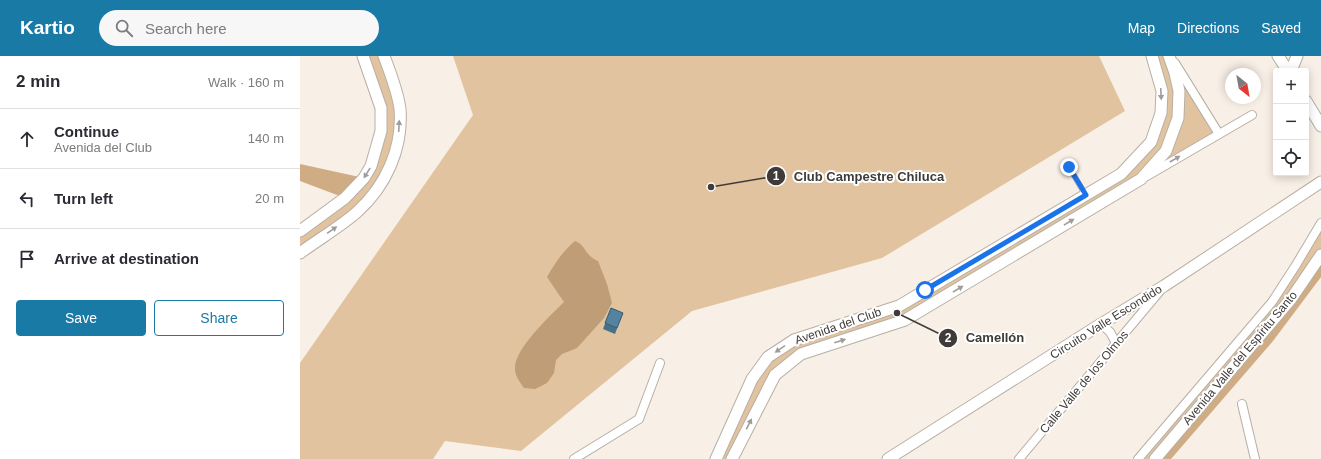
<!DOCTYPE html>
<meta charset="utf-8">
<style>
body{margin:0;font-family:Arial,sans-serif;background:#f7f7f7;color:#2b2b33}
.controls{position:absolute;right:12px;top:12px;display:grid;overflow:hidden;border-radius:4px;box-shadow:0 2px 10px #0003}
.controls button{width:36px;height:36px;display:grid;place-items:center;padding:0;border:0;border-bottom:1px solid #e1e1e2;background:#fff;color:#2b2b33;font:20px sans-serif}
.compass{position:absolute;left:925px;top:12px;width:36px;height:36px;border-radius:50%;background:#fff;box-shadow:0 2px 10px #0003;rotate:149deg}
.stop{position:absolute;width:12px;height:12px;margin:-9px;border:3px solid #1a73e8;border-radius:50%;background:#fff}
.stop.end{background:#1a73e8;border-color:#fff;box-shadow:0 1px 4px #0008}
.list{margin:0;padding:0;list-style:none}
h2{display:flex;justify-content:space-between;align-items:center;height:52px;margin:0;padding:0 16px;font-size:17px}
h2 small{font-size:13px;font-weight:400;color:#7c7c81}
.list li{display:grid;grid-template-columns:26px 1fr auto;gap:12px;align-items:center;box-sizing:border-box;height:60px;padding:0 16px;border-top:1px solid #e1e1e2}
.list b{display:block;font-size:15px;white-space:nowrap}
.list p{margin:0;font-size:13px;white-space:nowrap;color:#7c7c81}
.list em{font-size:13px;font-style:normal;color:#7c7c81}
.actions{display:flex;gap:8px;padding:12px 16px}
.actions a{flex:1;padding:9px 0;border:1px solid #197aa6;border-radius:4px;text-align:center;font-size:14px;color:#197aa6}
.actions .main{background:#197aa6;color:#fff}
.icon{flex:none;width:22px;height:22px;fill:none;stroke:currentColor;stroke-width:2;stroke-linecap:round;stroke-linejoin:round}
.map{position:relative;flex:none;width:1021px;height:403px;overflow:hidden}
header{display:flex;align-items:center;gap:24px;box-sizing:border-box;height:56px;padding:0 20px;background:#197aa6;color:#fff}
header strong{font-size:19px}
nav{display:flex;gap:22px;margin-inline-start:auto;font-size:14px}
.search{width:280px;height:36px;background:#f7f7f7;display:flex;align-items:center;gap:10px;box-sizing:border-box;padding:0 14px;border-radius:22px;color:#7c7c81;font-size:15px}
main{display:flex}
aside{flex:1;background:#fff}
.map>svg:first-child{display:block}
.green{fill:#e1c39f}
.forest{fill:#cfac84}
.water{fill:#bf9d76}
.lines{fill:none;stroke-linecap:round;stroke-linejoin:round}
.lane-casing{stroke:#b7afa5;stroke-width:6}
.street-casing{stroke:#b7afa5;stroke-width:10}
.secondary-casing{stroke:#b7afa5;stroke-width:13}
.lane{stroke:#fff;stroke-width:4}
.street{stroke:#fff;stroke-width:8}
.secondary{stroke:#fff;stroke-width:11}
.wall{fill:#477188}
.building{fill:#53839e;stroke:#3a5c6f}
.oneway{fill:#9f9d9c}
.route{stroke:#1a73e8;stroke-width:5}
.labels{text-anchor:middle;stroke-width:4;stroke-linejoin:round;paint-order:stroke}
.street-label{font-size:12px;fill:#3f3b38;stroke:#fff}
.leader{fill:none;stroke:#3f3b38;stroke-width:1.5}
.callout-dot{fill:#3f3b38;stroke:#fff;stroke-width:1.5}
.mark-label{font-size:12px;text-anchor:middle;font-weight:bold;fill:#fff}
.callout-label{font-size:13px;text-anchor:middle;font-weight:bold;fill:#3f3b38;stroke:#fff;stroke-width:4;stroke-linejoin:round;paint-order:stroke}
</style>
<header>
<strong>Kartio</strong>
<div class="search"><svg class="icon" aria-label="search" viewBox="0 0 24 24"><circle cx="10" cy="10" r="6"/><path d="M15 15l6 6"/></svg>Search here</div>
<nav><a>Map</a><a>Directions</a><a>Saved</a></nav>
</header>
<main>
<aside>
<h2>2 min<small>Walk · 160 m</small></h2>
<ul class="list">
<li><svg class="icon" aria-label="ahead" viewBox="0 0 24 24"><path d="M12 20V5M6 11l6-6 6 6"/></svg><div><b>Continue</b><p>Avenida del Club</p></div><em>140 m</em></li>
<li><svg class="icon" aria-label="left" viewBox="0 0 24 24"><path d="M17 20v-9H6M10 6l-5 5 5 5"/></svg><div><b>Turn left</b></div><em>20 m</em></li>
<li><svg class="icon" aria-label="arrive" viewBox="0 0 24 24"><path d="M6 21V4h12l-3 4 3 4H6"/></svg><div><b>Arrive at destination</b></div></li>
</ul>
<div class="actions"><a class="main">Save</a><a>Share</a></div>
</aside>
<div class="map">
<svg width="1021" height="403" viewBox="0 0 1021 403">
<rect width="100%" height="100%" fill="#f8efe6"/>
<!-- green -->
<path class="green" d="M63 0H84L100 71 79 131 0 197V175L64 122 81 75Z
M153 0H799L825 55 582 202 392 255 221 395 145 385 133 403H0V307L173 59Z
M852 0H870L919 78 605 264 500 298 475 319 432 403H416L452 323 494 284 599 250 821 118 851 86 861 57Z
M1021 167V199L855 403H838L972 246Z"/>
<!-- forest -->
<path class="forest" d="M0 108 64 122 45 142 0 125Z
M1021 199V221L973 285 871 403H856Z"/>
<!-- water -->
<path class="water" d="M275 185C286 189 284 199 298 205L307 228 312 247 304 262 277 292 262 298 256 304 254 317 247 327 235 333 224 332C220 326 215 320 215 313 214 293 250 260 264 246L247 221C255 207 263 195 275 185Z"/>
<g class="lines">
<defs>
<path id="lane" d="M769 111 785 138"/>
<path id="street" d="M875 7 919 78
M847 120 952 59
M801 268 810 276 816 287
M942 348 955 403
M274 403 339 363 360 307
M719 403 860 235
M838 403 972 246 996 209 1021 167"/>
<path id="secondary" d="M978 0 988 15
M991 15 997 0
M1006 45 1021 70
M0 175 45 142 64 122 71 110 81 75V52L63 0
M0 197C19 183 40 171 57 156 86 130 103 92 100 53 98 36 90 16 84 0
M416 403 452 323 468 301 494 284 599 250 821 118 851 86 861 57 862 35 852 0
M432 403 475 319 501 298 605 264 841 123 866 95 878 62 879 35 875 17 869 0
M588 403 801 268 864 230 1021 126
M855 403 991 243 1021 199"/>
</defs>
<!-- lane casing -->
<use href="#lane" class="lane-casing"/>
<!-- street casing -->
<use href="#street" class="street-casing"/>
<!-- secondary casing -->
<use href="#secondary" class="secondary-casing"/>
<!-- lane -->
<use href="#lane" class="lane"/>
<!-- street -->
<use href="#street" class="street"/>
<!-- secondary -->
<use href="#secondary" class="secondary"/>
</g>
<!-- wall -->
<path class="wall" d="M311 252 323 257 315 278 303 273Z"/>
<!-- building -->
<path class="building" d="M311 252 323 257 317 272 305 267Z"/>
<!-- one-way arrows -->
<defs><path id="oneway-solid" d="M-6-.8H1V-3.2L6.5 0L1 3.2V.8H-6Z"/></defs>
<g class="oneway">
<use href="#oneway-solid" transform="translate(861 38) rotate(87)"/>
<use href="#oneway-solid" transform="translate(99 70) rotate(-87)"/>
<use href="#oneway-solid" transform="translate(875 103) rotate(-30)"/>
<use href="#oneway-solid" transform="translate(67 117) rotate(122)"/>
<use href="#oneway-solid" transform="translate(769 166) rotate(-31)"/>
<use href="#oneway-solid" transform="translate(32 174) rotate(-35)"/>
<use href="#oneway-solid" transform="translate(658 233) rotate(-31)"/>
<use href="#oneway-solid" transform="translate(540 285) rotate(-18)"/>
<use href="#oneway-solid" transform="translate(480 293) rotate(146)"/>
<use href="#oneway-solid" transform="translate(449 368) rotate(-63)"/>
</g>
<g class="lines">
<!-- route -->
<path class="route" d="M625 234 786 139 769 111"/>
</g>
<g class="labels">
<!-- street labels -->
<g class="street-label">
<text transform="translate(806 266) rotate(-32)" y="4">Circuito Valle Escondido</text>
<text transform="translate(538 270) rotate(-19)" y="4">Avenida del Club</text>
<text transform="translate(940 302) rotate(-50)" y="4">Avenida Valle del Espíritu Santo</text>
<text transform="translate(784 326) rotate(-50)" y="4">Calle Valle de los Olmos</text>
</g>
</g>
<!-- callouts -->
<path class="leader" d="M411 131L476 120M597 257L648 282"/>
<g class="callout-dot">
<circle cx="411" cy="131" r="4"/>
<circle cx="597" cy="257" r="4"/>
<circle cx="476" cy="120" r="10"/>
<circle cx="648" cy="282" r="10"/>
</g>
<g class="mark-label">
<text x="476" y="124">1</text>
<text x="648" y="286">2</text>
</g>
<g class="callout-label">
<text x="569" y="125">Club Campestre Chiluca</text>
<text x="695" y="286">Camellón</text>
</g>
</svg>
<div class="controls">
<button>+</button>
<button>−</button>
<button><svg class="icon" aria-label="locate" viewBox="0 0 24 24"><circle cx="12" cy="12" r="6"/><path d="M12 2v4M12 18v4M2 12h4M18 12h4"/></svg></button>
</div>
<svg class="compass" viewBox="-18 -18 36 36"><path d="M0-13l5 13h-10z" fill="#e53935"/><path d="M0 13l5-13h-10z" fill="#7c7c81"/></svg>
<div class="stop" style="left:625px;top:234px"></div>
<div class="stop end" style="left:769px;top:111px"></div>
</div>
</main>
